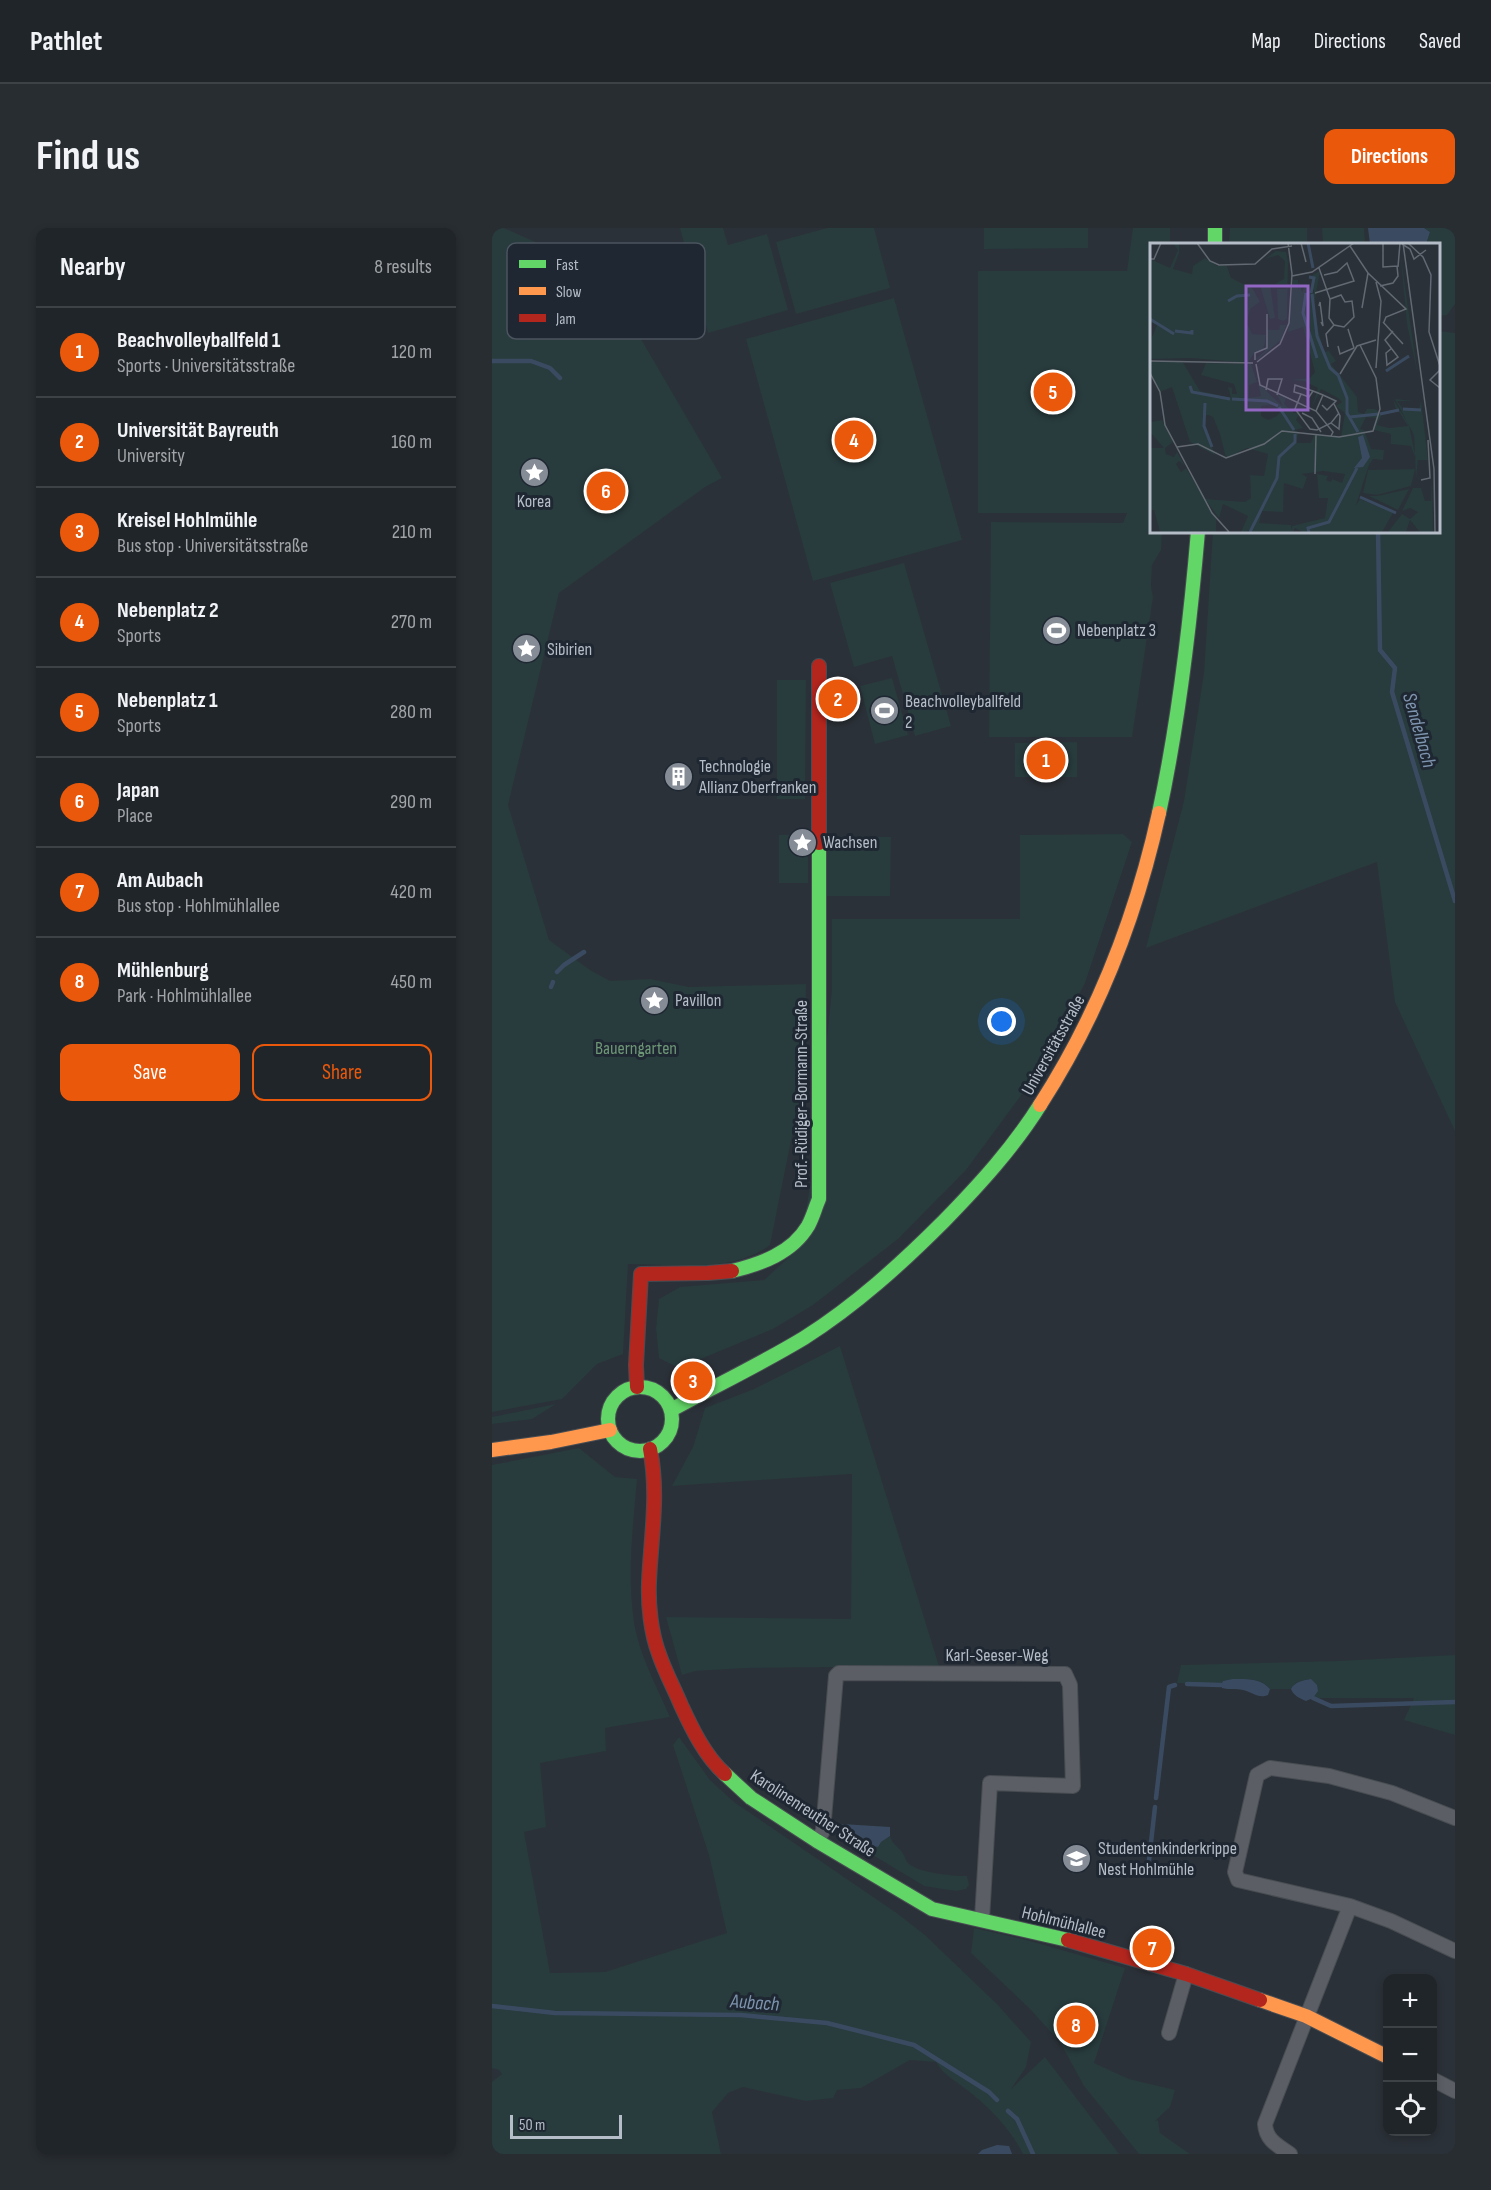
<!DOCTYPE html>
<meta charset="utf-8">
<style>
body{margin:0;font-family:"Sofia Sans Condensed",sans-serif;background:#282d32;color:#f1f3f6}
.controls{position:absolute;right:18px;bottom:18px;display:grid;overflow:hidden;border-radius:12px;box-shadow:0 3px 9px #0003}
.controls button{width:54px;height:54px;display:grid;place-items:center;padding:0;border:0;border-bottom:2px solid #3d4247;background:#20252a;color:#f1f3f6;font:30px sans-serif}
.scale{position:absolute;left:18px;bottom:15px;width:112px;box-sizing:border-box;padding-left:6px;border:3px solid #b5bdc8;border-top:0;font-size:16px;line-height:21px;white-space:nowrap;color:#b5bdc8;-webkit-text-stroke:4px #1e2732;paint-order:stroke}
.you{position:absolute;left:510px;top:794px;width:21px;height:21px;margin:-15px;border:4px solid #fff;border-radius:50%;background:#1a73e8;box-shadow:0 0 0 9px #1a73e833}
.badge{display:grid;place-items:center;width:39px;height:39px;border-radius:50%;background:#ea580c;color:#fff;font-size:20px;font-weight:700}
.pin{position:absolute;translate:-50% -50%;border:3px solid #fff;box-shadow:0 2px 6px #0006}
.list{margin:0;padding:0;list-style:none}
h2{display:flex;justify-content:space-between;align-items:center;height:78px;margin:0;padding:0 24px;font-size:26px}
h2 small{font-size:20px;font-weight:400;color:#a2a5a8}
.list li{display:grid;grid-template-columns:39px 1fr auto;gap:18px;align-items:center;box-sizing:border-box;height:90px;padding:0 24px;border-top:2px solid #3d4247}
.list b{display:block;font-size:22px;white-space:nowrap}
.list p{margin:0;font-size:20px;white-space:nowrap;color:#a2a5a8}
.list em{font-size:20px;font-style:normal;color:#a2a5a8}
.actions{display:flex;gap:12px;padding:18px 24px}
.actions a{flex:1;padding:14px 0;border:2px solid #ea580c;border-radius:12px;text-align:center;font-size:21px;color:#ea580c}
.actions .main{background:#ea580c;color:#fff}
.icon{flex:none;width:33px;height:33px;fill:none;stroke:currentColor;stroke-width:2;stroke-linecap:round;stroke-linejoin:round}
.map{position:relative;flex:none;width:963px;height:1926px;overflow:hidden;border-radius:12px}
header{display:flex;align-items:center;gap:36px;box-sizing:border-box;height:84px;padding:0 30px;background:#20252a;border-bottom:2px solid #3d4247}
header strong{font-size:28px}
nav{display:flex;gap:33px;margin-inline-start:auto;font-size:21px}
.intro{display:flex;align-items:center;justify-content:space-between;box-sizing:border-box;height:144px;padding:0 36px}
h1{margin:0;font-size:42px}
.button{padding:15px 27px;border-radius:12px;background:#ea580c;color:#fff;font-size:21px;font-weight:700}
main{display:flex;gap:36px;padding:0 36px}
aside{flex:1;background:#20252a;border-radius:12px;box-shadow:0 3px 9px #0003}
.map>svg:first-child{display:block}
.green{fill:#283b3d}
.water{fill:#3a4b61}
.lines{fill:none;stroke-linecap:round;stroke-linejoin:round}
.stream{stroke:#3a4b61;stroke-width:4.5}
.street-casing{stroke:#484d53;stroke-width:16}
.fast-casing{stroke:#484d53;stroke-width:16}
.slow-casing{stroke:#484d53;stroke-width:16}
.jam-casing{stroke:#484d53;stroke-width:16}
.street{stroke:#5b5f65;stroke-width:14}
.fast{stroke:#63d668;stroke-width:14}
.slow{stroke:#ff974d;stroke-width:14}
.jam{stroke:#b3261e;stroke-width:14}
.labels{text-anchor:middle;stroke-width:6;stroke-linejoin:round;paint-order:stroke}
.poi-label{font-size:18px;fill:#b5bdc8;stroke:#1e2732;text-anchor:start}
.street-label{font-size:18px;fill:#b5bdc8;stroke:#1e2732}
.park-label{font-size:18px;fill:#6e9776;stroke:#1e2732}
.water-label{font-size:20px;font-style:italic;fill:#7e94ae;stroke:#1e2732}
.inset-river{fill:none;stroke:#3a4b61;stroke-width:3}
.inset-road{fill:none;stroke:#626972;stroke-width:1.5}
.view{fill:#9266c3;fill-opacity:0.15;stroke:#9266c3;stroke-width:3}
.inset-edge{fill:none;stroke:#b5bdc8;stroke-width:3}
.key{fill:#1e2732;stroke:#4b545f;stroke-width:1.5}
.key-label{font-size:16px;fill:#b5bdc8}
</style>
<header>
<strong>Pathlet</strong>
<nav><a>Map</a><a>Directions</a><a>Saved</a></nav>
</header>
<div class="intro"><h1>Find us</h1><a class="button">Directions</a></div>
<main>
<aside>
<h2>Nearby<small>8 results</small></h2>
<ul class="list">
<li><span class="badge">1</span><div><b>Beachvolleyballfeld 1</b><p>Sports · Universitätsstraße</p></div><em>120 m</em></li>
<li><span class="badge">2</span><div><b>Universität Bayreuth</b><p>University</p></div><em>160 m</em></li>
<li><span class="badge">3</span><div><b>Kreisel Hohlmühle</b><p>Bus stop · Universitätsstraße</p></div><em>210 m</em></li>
<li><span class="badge">4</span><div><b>Nebenplatz 2</b><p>Sports</p></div><em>270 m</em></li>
<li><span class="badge">5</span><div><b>Nebenplatz 1</b><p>Sports</p></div><em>280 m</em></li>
<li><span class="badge">6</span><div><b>Japan</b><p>Place</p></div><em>290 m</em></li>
<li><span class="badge">7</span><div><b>Am Aubach</b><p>Bus stop · Hohlmühlallee</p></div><em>420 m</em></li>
<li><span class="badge">8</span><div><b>Mühlenburg</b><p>Park · Hohlmühlallee</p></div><em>450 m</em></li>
</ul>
<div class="actions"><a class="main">Save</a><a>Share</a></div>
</aside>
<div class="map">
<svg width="963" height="1926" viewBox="0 0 963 1926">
<rect width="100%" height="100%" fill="#2b3138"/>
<!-- green -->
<path class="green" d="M0 0H12L110 44 230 250 213 259 67 365 16 577 57 712 98 742 118 753 158 751 197 759 314 756 313 827 309 829 308 868 278 1017C239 1046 182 1036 136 1036L131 1126 105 1136 70 1171 0 1184Z
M188 0H231L236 17 275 6 296 82 216 105Z
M335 0H382L398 60 304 86 284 14Z
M492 0H596V20L492 21Z
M641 0H678V16H660V303H670L669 322 660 337 659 358 661 369 640 509H497L499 294 631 295 635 285H486V43H635Z
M738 0H815V16H737Z
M830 0H872L873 16H831Z
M932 0H963V76L955 87 947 88 946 16H934L938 4Z
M402 70 470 312 321 353 254 111Z
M947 103 963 105V903L903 774 885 634 654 720 692 573 712 445 721 303H946Z
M412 335 459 498 423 508 400 428 362 439 338 355Z
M400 450 416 507 383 516 368 458Z
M285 452H314L313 571H285Z
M585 514V549H523V515Z
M631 606 640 614 593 755 547 843 474 942 406 1011 321 1077 281 1101 187 1140 167 1130 164 1100 167 1071 188 1059 272 1052 307 1020 323 931 340 761V691H528V607Z
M287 607H316V655H287Z
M333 608 399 609 398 668H332Z
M348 1118 447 1438 254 1440 203 1443 190 1447 174 1389 359 1391 360 1246 180 1258 201 1219 213 1180 262 1161Z
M64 1176 40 1191 0 1196V1189Z
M87 1220 123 1249 145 1251C141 1298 135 1346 142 1394 147 1426 165 1459 178 1489L113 1500 114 1523 48 1535 54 1599 32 1604 58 1745 113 1744 235 1705 217 1627 181 1517 187 1509 218 1552 242 1574 406 1686 433 1707 505 1776 539 1814 534 1839 519 1861 553 1829 627 1926H531C519 1902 499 1881 479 1865 466 1854 453 1849 444 1834L418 1832 369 1860 345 1862 341 1870 314 1873 251 1859 236 1865 220 1884 229 1926H0V1854L10 1846 7 1842 0 1840V1237Z
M963 1427V1507L912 1492 922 1470H821L826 1462 818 1451C811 1452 802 1454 799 1461H778C767 1447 746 1452 731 1453L729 1457 685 1455 689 1437 846 1433Z
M350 1596C364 1611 369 1609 389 1614L398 1608C400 1616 406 1618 410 1624 413 1628 413 1632 417 1636 428 1645 460 1648 475 1648L477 1657 474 1661 464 1663 432 1658 343 1604V1597Z
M482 1700 531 1711 633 1740 602 1835 637 1851 683 1862 678 1879 663 1893 666 1892 668 1905 698 1926H647L592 1858 568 1814 538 1781 479 1725Z"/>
<!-- water -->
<path class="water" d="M876 0H932L938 4 934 16H878Z
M741 1451C754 1451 769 1450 778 1461L776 1467C766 1471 761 1464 751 1462 744 1460 737 1462 730 1460L729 1457 731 1453Z
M819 1451 825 1457 826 1463 821 1470 814 1473C807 1470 802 1468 799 1461 802 1454 812 1452 819 1451Z
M350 1596 398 1599V1608L389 1614 386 1619 377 1617 369 1609 358 1606Z
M505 1917 517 1918 520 1926H486L490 1922Z"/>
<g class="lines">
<!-- stream -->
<path class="stream" d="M0 133H39L58 140 68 150
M886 303 888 422 903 440 900 464 963 673
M65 744 72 737 92 724
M59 759 61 754
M695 1456 729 1457
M821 1470 839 1478 963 1474
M664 1570 677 1459 683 1457
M656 1641 663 1579
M0 1778 63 1785 249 1787 335 1795 422 1817 497 1864 505 1872
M516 1883 525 1891 541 1926"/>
<defs>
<path id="street" d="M325 1613 331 1603 344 1448 347 1445 573 1446 578 1457 581 1558 498 1555 490 1691
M858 1678 746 1652 743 1644 765 1547 778 1540 837 1548 900 1565 963 1590
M677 1805 694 1746
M940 1851 963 1863
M798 1926C785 1917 774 1912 773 1896L858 1678 899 1693 963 1723"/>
<path id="fast" d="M723 0V16
M667 585C687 492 698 398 706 303
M240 1043C269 1036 300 1025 316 998 321 989 323 980 327 971V615
M116 1191a32 32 0 1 1 64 0a32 32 0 1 1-64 0Z
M179 1182C223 1158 269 1136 312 1110 364 1077 409 1036 452 993 488 956 521 920 548 877
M233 1546 259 1570 325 1613 440 1681 576 1712"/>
<path id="slow" d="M548 877C606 787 644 689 667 585
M0 1222 59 1214 118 1202
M768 1772 814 1788 896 1829"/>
<path id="jam" d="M327 438V615
M145 1159 144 1137 149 1046 216 1045 240 1043
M158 1221C167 1266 159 1309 157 1354 156 1377 159 1405 167 1426 173 1444 182 1460 189 1477 200 1501 213 1528 233 1546
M576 1712 694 1746 768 1772"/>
</defs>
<!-- street casing -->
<use href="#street" class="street-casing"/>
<!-- fast casing -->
<use href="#fast" class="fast-casing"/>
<!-- slow casing -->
<use href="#slow" class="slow-casing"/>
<!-- jam casing -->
<use href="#jam" class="jam-casing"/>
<!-- street -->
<use href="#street" class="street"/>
<!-- fast -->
<use href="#fast" class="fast"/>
<!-- slow -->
<use href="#slow" class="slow"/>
<!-- jam -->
<use href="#jam" class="jam"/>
</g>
<!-- icons -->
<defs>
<symbol id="sight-disc" viewBox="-11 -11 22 22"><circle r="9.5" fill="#858c96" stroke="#1e2732"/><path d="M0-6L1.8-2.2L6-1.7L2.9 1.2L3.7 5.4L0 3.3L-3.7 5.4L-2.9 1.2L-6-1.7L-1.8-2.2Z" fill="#fff"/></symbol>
<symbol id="stadium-disc" viewBox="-11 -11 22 22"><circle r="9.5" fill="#858c96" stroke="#1e2732"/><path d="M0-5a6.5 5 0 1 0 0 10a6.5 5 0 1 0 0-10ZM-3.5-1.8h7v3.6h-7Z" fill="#fff"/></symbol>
<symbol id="building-disc" viewBox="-11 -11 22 22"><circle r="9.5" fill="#858c96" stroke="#1e2732"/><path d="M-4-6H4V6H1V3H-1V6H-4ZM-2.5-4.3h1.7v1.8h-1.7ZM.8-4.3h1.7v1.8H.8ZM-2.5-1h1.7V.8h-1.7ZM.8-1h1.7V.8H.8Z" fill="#fff"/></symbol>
<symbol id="school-disc" viewBox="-11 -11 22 22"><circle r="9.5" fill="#858c96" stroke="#1e2732"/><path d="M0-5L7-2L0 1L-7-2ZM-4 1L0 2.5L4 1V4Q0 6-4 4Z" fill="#fff"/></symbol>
</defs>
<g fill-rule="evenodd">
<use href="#sight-disc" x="26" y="228" width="33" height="33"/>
<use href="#stadium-disc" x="548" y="386" width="33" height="33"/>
<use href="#sight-disc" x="18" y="404" width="33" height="33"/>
<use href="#stadium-disc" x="376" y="466" width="33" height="33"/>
<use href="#building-disc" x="170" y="532" width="33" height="33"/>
<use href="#sight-disc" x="294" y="598" width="33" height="33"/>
<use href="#sight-disc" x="146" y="756" width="33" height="33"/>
<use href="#school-disc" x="568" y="1614" width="33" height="33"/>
</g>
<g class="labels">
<!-- poi labels -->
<g class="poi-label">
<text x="42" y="279" text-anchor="middle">Korea</text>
<text x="585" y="408">Nebenplatz 3</text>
<text x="55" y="427">Sibirien</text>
<text x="413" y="479">Beachvolleyballfeld<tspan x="413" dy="21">2</tspan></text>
<text x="207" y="544">Technologie<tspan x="207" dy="21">Allianz Oberfranken</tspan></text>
<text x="331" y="620">Wachsen</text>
<text x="183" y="778">Pavillon</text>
<text x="606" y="1626">Studentenkinderkrippe<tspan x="606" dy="21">Nest Hohlmühle</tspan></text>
</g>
<!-- street labels -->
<g class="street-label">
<text transform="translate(561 817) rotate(-61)" y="6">Universitätsstraße</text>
<text transform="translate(309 866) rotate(-90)" y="6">Prof.-Rüdiger-Bormann-Straße</text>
<text x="505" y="1433">Karl-Seeser-Weg</text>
<text transform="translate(321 1585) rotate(33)" y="6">Karolinenreuther Straße</text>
<text transform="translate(572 1694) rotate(14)" y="6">Hohlmühlallee</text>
</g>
<!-- park labels -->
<g class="park-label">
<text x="144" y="826">Bauerngarten</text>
</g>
<!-- water labels -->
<g class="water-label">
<text transform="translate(928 502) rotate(74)" y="7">Sendelbach</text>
<text transform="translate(263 1774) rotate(4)" y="7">Aubach</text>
</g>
</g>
<!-- overview -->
<g transform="translate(658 15)">
<rect width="290" height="290" fill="#2b3138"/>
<path d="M23 0H29V10L23 26 42 31 43 23 55 15 67 23H77L81 35 103 46 110 59 100 66 97 80 102 91 116 92 115 99 113 108 104 110 98 120 41 115 0 116V99L7 82 0 79V16L20 25 28 7ZM250 6 255 44 268 133 257 81ZM126 8 136 9 138 19 137 76 133 78 128 76 127 46H136L137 41H125L134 36 135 18 128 12 115 16ZM170 28 163 67 174 109 179 108 186 118 181 121 207 154 208 169 214 171 217 166H225L230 170 246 166 243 156 259 182 266 217 261 203 241 201V191L224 187 227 175 216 174 210 186 214 187 221 206 234 207 233 217 223 216 219 222 206 262 210 256 243 270 232 289H152L145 285 143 289H102L107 276 102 287 91 289 98 273 73 261 69 275 55 256 95 259 101 255 100 232 114 233 118 211 97 205 76 215 70 191 63 174 58 172H54V184L65 212 40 199 22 144 10 149 0 129V118H32L50 148 81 155 78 144 82 145V151H87L84 141 51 132 56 120 101 121 107 139 99 142V155L111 153 108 140 130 161 133 163 127 152 136 155 134 161 144 170 150 169 146 177 153 185 144 187 149 189 145 200H161L164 192 191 194 195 170 186 163 192 159 188 155 171 146 162 164 168 145 154 138 140 137 160 135 165 129 153 84 138 89 143 37H148L149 48V38L152 49 156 41V49L164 50 161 33ZM123 161 130 169 127 173 118 177 111 173V163ZM248 167 258 183 239 185 227 182 232 171ZM173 228 195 231 192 240 182 236 181 239 176 237 178 233 167 231 169 255H178L175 275 142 283 141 287V282L109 280 112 268 133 269 134 240 153 246 157 234 152 231ZM109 39 111 44 120 42 125 75 120 76ZM130 82H136L131 97 108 116H106L115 108 117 87H129ZM245 156 264 158H247L254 167H269L271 157 278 217H268L266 236 264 192ZM12 177 23 199 15 205 16 211 24 214 27 209 35 223 29 218 26 221 31 229 36 225 66 275V289H10L4 267H0V205H14L0 189V179ZM265 226 261 243 227 252 213 250 218 227ZM282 232 283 289H270L260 277 256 289H238L252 271 260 276 268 269 260 265 252 268 263 245H271L275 258H281ZM259 246 248 267 219 253H227Z" fill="#283b3d" fill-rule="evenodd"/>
<path d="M213 192 220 214 213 224 204 225 212 215 208 194Z" fill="#3a4b61"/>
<path class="inset-river" d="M158 0 163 25M159 34 164 35 161 50M156 50 153 70 167 115M162 51 167 93 180 125 188 132 197 155V170L208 189M78 58 87 53 100 52M0 76 24 91M25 88 42 90V87M236 128 259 113M40 143 42 149 80 156M82 156 117 158 128 163M55 160 54 183 62 204M129 164 144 187M253 166 271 167M230 171 249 167M200 174 228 171M210 254 246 270M100 289 127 235 129 214 145 199V191M159 289 158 285 179 279 207 225"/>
<path class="inset-road" d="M47 0 60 18 69 22 105 21 122 6 142 3M151 0 156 19M253 0 284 226 285 289M258 0 273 14 281 32 279 89 290 123M252 1 260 6 264 16 276 7M200 3 218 30 256 66 236 74 234 79M0 16H4L11 0M0 23V43M248 24 250 0M169 25 180 56 179 75 184 82 194 84 204 74 202 58 195 59 191 52 180 56M142 33 162 29 204 0M230 43 243 40 248 33 247 23 233 24V0M165 50 204 38 197 20 187 29 174 32M169 63 170 59 173 83 171 79M212 65 218 30M233 79 253 101M199 89 198 86 204 105M188 103 190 111 204 105M178 104 176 91 184 82M242 105 236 110 237 122 248 114 235 97 243 88M105 117V110L117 105V71M0 118 103 120M107 119 130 101 139 80 142 31 138 0M106 121 110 142 166 168 183 189 181 193M226 125 231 58 226 39M290 127 280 137 290 145M0 130 10 149 15 182 62 270 79 289M190 131 207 103 226 97M116 147 118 136H132L127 152M151 151 144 149 145 142 163 148M172 162 177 167 186 158 173 152M166 168 173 152 163 148 159 154 151 151 145 166 160 186 167 187 181 180 189 170M152 170 162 175 171 189M181 180 189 186 190 173 184 161M27 204 48 201 76 215 114 201 132 188 189 194 223 188 230 166 226 135 210 102M165 231 166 192M271 237 280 235 278 197"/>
<path class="view" d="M96 43H158V167H96Z"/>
<rect width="290" height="290" class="inset-edge"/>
</g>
<!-- legend -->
<rect x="15" y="15" width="198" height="96" rx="9" class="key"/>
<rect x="27" y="32" width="27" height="8" fill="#63d668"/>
<rect x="27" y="59" width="27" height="8" fill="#ff974d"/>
<rect x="27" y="86" width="27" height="8" fill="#b3261e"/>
<g class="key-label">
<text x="64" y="42">Fast</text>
<text x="64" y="69">Slow</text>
<text x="64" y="96">Jam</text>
</g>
</svg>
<div class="controls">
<button>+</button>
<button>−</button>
<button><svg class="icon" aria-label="locate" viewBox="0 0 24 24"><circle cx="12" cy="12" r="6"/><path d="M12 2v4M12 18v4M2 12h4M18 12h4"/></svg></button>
</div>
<div class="scale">50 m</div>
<div class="you"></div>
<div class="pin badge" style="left:554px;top:532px">1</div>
<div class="pin badge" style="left:346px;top:471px">2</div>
<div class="pin badge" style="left:201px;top:1153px">3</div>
<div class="pin badge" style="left:362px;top:212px">4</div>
<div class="pin badge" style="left:561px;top:164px">5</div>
<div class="pin badge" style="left:114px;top:263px">6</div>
<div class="pin badge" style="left:660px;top:1720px">7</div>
<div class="pin badge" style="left:584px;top:1797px">8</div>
</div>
</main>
